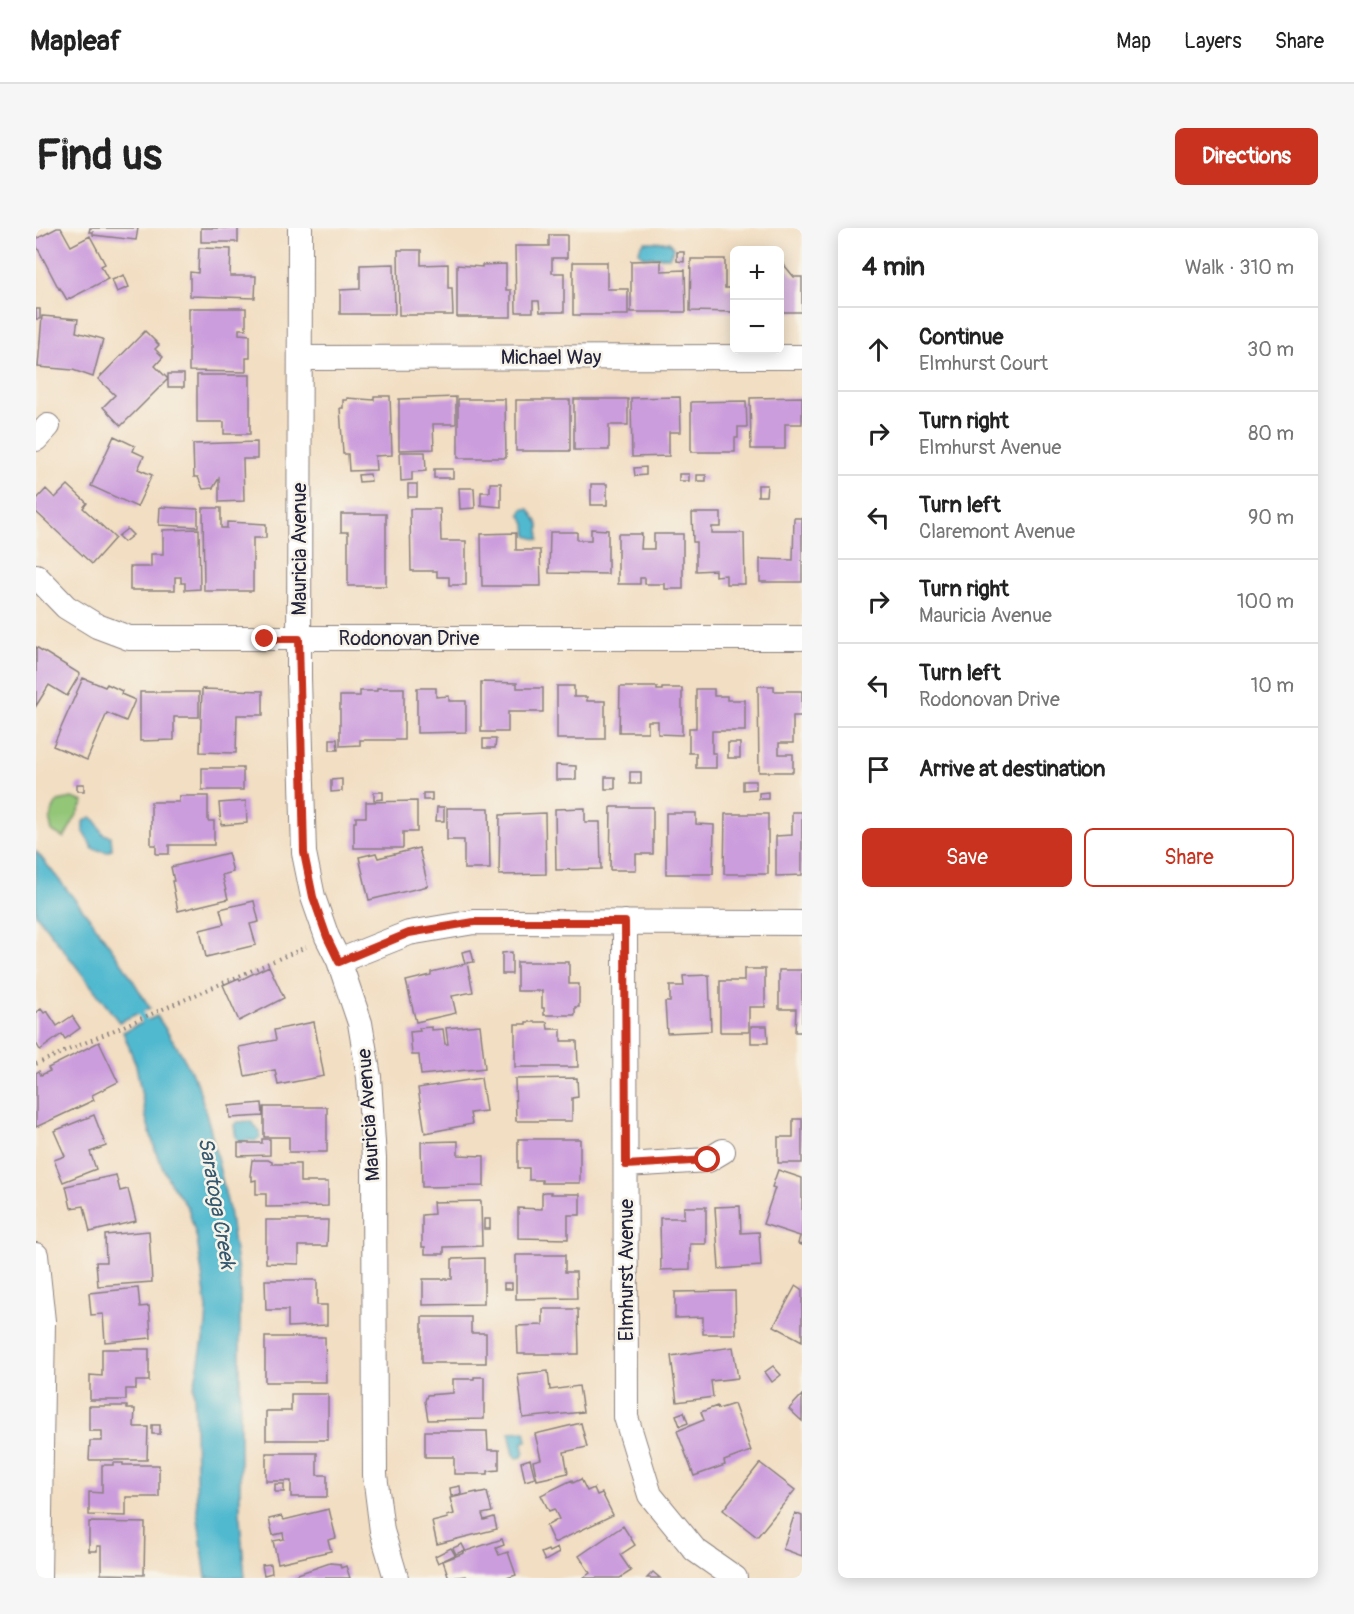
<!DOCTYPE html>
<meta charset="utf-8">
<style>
body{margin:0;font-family:Pangolin,sans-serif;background:#f6f6f6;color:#222}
.controls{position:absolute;right:18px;top:18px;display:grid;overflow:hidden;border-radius:9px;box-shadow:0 3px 15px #0003}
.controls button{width:54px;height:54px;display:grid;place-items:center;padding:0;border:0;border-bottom:2px solid #e0e0e0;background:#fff;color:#222;font:30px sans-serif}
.stop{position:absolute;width:18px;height:18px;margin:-14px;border:4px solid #c8321e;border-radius:50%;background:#fff}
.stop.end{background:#c8321e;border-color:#fff;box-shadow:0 2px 6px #0008}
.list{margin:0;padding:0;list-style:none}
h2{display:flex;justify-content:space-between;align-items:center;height:78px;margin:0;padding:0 24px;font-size:26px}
h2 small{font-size:20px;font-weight:400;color:#767676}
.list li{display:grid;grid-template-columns:39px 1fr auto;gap:18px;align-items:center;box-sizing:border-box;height:84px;padding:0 24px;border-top:2px solid #e0e0e0}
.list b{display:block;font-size:22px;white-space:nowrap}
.list p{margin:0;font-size:20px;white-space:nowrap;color:#767676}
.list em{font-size:20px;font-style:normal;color:#767676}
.actions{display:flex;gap:12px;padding:18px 24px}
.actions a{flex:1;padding:14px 0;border:2px solid #c8321e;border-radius:9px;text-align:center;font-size:21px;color:#c8321e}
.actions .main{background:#c8321e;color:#fff}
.icon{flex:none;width:33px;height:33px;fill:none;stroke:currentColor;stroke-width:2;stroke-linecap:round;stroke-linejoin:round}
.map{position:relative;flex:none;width:766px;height:1350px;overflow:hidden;border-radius:9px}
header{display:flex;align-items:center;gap:36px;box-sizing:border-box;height:84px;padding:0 30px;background:#fff;border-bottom:2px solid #e0e0e0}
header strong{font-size:28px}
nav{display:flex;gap:33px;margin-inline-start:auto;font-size:21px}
.intro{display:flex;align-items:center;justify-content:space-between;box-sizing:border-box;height:144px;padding:0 36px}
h1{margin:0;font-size:42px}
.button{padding:15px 27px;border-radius:9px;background:#c8321e;color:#fff;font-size:21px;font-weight:700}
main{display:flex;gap:36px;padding:0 36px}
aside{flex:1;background:#fff;border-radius:9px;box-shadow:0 3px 15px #0003}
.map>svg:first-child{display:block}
.green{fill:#93c677;stroke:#5a7459;stroke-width:1.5}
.water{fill:#51b9cf;stroke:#3a6e85;stroke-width:1.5}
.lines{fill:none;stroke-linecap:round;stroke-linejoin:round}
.stream{stroke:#51b9cf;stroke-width:6}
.building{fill:#cc9ddd}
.minor-casing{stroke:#8a807e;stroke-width:26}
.path{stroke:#8a807e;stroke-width:4;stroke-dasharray:1.5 4.5;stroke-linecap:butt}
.minor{stroke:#fff;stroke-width:24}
.route{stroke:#c8321e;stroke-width:8}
.labels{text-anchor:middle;stroke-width:5;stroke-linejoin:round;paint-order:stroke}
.street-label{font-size:20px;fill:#22223b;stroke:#f7f3e8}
.water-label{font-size:21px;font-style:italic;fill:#32576f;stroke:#f7f3e8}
</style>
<header>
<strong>Mapleaf</strong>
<nav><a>Map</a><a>Layers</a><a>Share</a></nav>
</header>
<div class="intro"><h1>Find us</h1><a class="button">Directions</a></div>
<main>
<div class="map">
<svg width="766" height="1350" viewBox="0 0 766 1350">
<rect width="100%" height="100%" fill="#f7f3e8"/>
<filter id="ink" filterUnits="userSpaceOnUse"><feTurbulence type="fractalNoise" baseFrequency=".0167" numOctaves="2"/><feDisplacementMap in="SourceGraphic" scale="12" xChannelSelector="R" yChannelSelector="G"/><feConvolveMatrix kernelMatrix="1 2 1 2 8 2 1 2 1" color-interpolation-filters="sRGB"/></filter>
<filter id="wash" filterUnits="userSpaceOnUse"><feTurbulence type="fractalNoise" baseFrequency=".008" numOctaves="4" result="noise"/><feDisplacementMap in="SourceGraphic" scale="24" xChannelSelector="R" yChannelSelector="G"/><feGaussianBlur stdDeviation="1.35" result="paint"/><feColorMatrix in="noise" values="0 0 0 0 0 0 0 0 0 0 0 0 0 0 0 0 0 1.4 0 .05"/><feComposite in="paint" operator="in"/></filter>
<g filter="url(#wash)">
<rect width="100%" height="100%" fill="#f2dec2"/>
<!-- green -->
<path class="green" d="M36 570 48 574 28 610 16 603C12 591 15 583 22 573Z"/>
<!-- water -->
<path class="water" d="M609 14H633L638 21 633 29H608L603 24 604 19Z
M487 281H493L503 297V312L491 308 490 296 484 286Z
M55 589 60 593 67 606 75 608 76 621 72 624 57 621 47 603V594Z
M0 623 56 693 88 738 114 780 83 794 0 686Z
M121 788 145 825 162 857 174 899 193 982 204 1058V1291L209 1350H170L161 1283 158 1159 170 1097 171 1081 161 1011 152 980 133 953 120 925 110 890 100 837 87 804Z
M215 893 224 904V909L219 913 213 912 204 914 200 910 198 897 201 894Z
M489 1203 491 1213 487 1214 488 1224 486 1229 481 1230 478 1227 473 1204Z"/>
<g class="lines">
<!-- stream -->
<path class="stream" d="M101 779 112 799"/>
</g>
<g id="blocks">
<!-- building -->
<path class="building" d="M21 0H25L35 18 54 8 69 36 65 38 72 51 31 72 24 60 23 61 0 17V11Z
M54 0H102L100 12 57 7V4H53Z
M165 0H202V14H165Z
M513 7H531V30H516V45H528V84H504L503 73H497V84H480L479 18H513Z
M163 20 195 21 194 48H220L219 70 154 68V44L162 45Z
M362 22H385V37L412 36V60H416L417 87H363Z
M641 24H648V34L641 33Z
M655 31H689V60H698V84L654 83Z
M625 32V43L649 42 650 84H595V33Z
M744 32 758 49H766V84H744Z
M537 34H571V61H592V87H537Z
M358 36 359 86H304V62L324 61V37Z
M470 36V62H475V89H421V37L446 39V37Z
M88 47 93 59 81 64 76 52Z
M153 80H210V101H203V106L214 107V130H210V144L153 143Z
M0 81H4V91H0Z
M6 88 42 91 40 104 67 111 57 149 37 142 2 139Z
M109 103 123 117 119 121 127 129 119 138 132 151 85 198 67 179 79 167 62 151Z
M132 146H148V159H132Z
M161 147H214V206H188V194H161Z
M338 168H354L356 227 339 228 340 242 313 243 312 226H307L304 180H307V172H311V170L338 172Z
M420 169V196H397L398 221 363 222V171Z
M644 169 645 204H633V228L596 229 595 170Z
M766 169V196H749V221H715L714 170Z
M422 171H469L470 230H422Z
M538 171H592V197H573V222H538Z
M480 172H534V223H480Z
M710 173 711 199H702V210H699V224H655V174Z
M78 208 99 218 97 223 108 228 102 241 116 247 101 279 55 258Z
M221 214V231H207L208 273 183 274V250L177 260 167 261 162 249H158L157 216Z
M364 224H389L390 243 376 244V252L365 253Z
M610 239V247L599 248 598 240Z
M398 241H417V250H398Z
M334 246 335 253 323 254 322 247Z
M643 246H653V253H643Z
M661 247H670V253H661Z
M454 255H465V279L445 277V264H454Z
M372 256H381V269H372Z
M555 256H571V277H555Z
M32 257 51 275 47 280 79 310 56 336 0 284V272L10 261 19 270Z
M722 257H731L730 268H722Z
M423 260H438L439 280 424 281Z
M124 279 162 281V299L123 297Z
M167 280H185V300H191V294L230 296V310H217V363H168Z
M374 281H404L405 313H430V357H413V349H401V343H375Z
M656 285H685V299H676V305H708L709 356H690V347L679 348V342L660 343V314H657Z
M305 286H350V358H312V304H305Z
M758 290H766V354H724V331L757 332Z
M91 301 97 307 88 314 82 308Z
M163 301 164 361 149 362V355H145V349H139V362H94V339H115V326H127V302Z
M555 301 572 302V346L513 345 514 304H541V312H555Z
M480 305V322H504L505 358H446L445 306Z
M582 306H606L605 321H618V306H647V361H629V356H609V350H604V356H582Z
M0 419 44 446 31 468 13 457 0 478Z
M47 450 69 459 71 456 86 463 85 466 99 472 90 493 71 485 51 532 17 518Z
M445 454 481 455V460H507V484H472V504H445Z
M521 458H538V469H551V473H569V511H521Z
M722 458H738V463H766V488H757V515H743V526H757V544H723Z
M584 459H621V462H626V460H646V507L622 506V493H612V504H583Z
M341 460H368V512H324V517L304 518V468H324V463H341Z
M381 460H400V469L413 468V473H430V504L381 505Z
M166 461 227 463V487H201L200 525 164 524Z
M660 461H678V468H691V472H709V503H676V525H680V540H660V525H653V500H660Z
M104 464H163V489H138V512L104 513Z
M294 511H301L302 522H294Z
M447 511H460L459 520H447Z
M692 515H704V530H692Z
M520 537 540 538V552H520Z
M166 540H207V562H166Z
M594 544H605V556H594Z
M569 549H579V561H569Z
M306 551V563L295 564V552Z
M707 553H720V561L707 562Z
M41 556H48V563H41Z
M338 564H347V571L338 572Z
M732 564V571H723V565Z
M387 565H396V572H387Z
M143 568H172V593H178V617H133V626H120V617H115V574H143Z
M210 573 211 595 185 597 183 575Z
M381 573V604H367V620H318V594H320V589H330V574Z
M401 579H408V593H400Z
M575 579H617V626H600V642H574Z
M411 580H453L454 641H428V612H411Z
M549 580V594H564L565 641 520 642 519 581Z
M756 584H766V647L740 648V608L756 607Z
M509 585 510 646 463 647 464 587Z
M630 585H660V596L678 597 677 646H630Z
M689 586H732V646H688Z
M383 620 392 658 333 672 323 629 340 625 342 630Z
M192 625 197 644 186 647 192 671 142 683 136 653H138L135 639Z
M218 673 223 694 214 696 220 717 170 729 164 702 188 696 184 681Z
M435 722 438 734 431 735 437 764 416 768 420 785 380 794 370 753 395 747V744L429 736 426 724Z
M476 724V746H466V725Z
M481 734H533V756H543V779H539V787H508V780H506V763H481Z
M233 738 248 770 203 793 187 757 203 750 204 752Z
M708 741H729V779H713V804H684V753H708Z
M743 742H766V804H759L760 781H743Z
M673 747 675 803 631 805 629 774H634V758H648L647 748Z
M5 781 8 785 11 783 21 798 36 788 44 800 29 811 26 806 4 822 0 815V784Z
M278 794 288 848 242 857 239 842 209 848 203 819 240 812 238 802Z
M490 794H511L512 801H525V813H541L542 839H479V796H490Z
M444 797 449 840 385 847 383 827H376L374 804 384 803 383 800 396 799V802L407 801 409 816H412L410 800Z
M715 798H731L732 815H715Z
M63 814 82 854 56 867 58 872 0 899V845L3 843 5 847 14 843 12 840Z
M445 850 450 883 434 885 436 896 389 905 382 860Z
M541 850 542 869 536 870V893H480L479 851Z
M226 875 227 888 194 890 193 878Z
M228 879H291V924H253V909H228Z
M58 887 70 918 54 924 60 941 27 954 18 932 29 928 18 903Z
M757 891H766V935H742V909H757Z
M226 911H234V927L202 928V915H226Z
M482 911H544V955H506V952H493V940H482Z
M422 913V927L448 928V958L386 959 385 914Z
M216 932H232L236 934V936H264V954H292V978L230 979V966H220V952L216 953V948H214Z
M742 942 766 950V1017L762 1016 764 1008 727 996 739 960 736 959Z
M80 947 84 963 92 961 100 993 54 1004 48 978 35 980 30 958Z
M509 964H515V966H544V987H532V1011L482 1010V980L506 981V965Z
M445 973 446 1018 408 1019V1026H389V1019H386V987L398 986 397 974Z
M704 978 705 1005 723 1004 725 1038 683 1041 679 979Z
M648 979H670V1016H654V1041L625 1042 624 990H648Z
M448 991H454V1001H448Z
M230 992H292L291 1018H263V1036L230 1035Z
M113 1003 116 1054 62 1058 60 1034H70L69 1007Z
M480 1027H529V1044H540L541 1070 480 1071Z
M448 1030V1076L387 1077V1051H416V1031Z
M229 1052H281V1077H291V1097L252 1099V1082H230Z
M468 1055H476V1061H468Z
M760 1057 766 1061V1113L738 1098Z
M102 1060 104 1079 113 1078 115 1110 69 1114 67 1086 55 1087 53 1065Z
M699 1063 700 1106H667V1089L639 1090V1064Z
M507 1081H542L543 1126H482L481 1098 507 1097Z
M386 1089H435V1105H450V1135H386Z
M229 1109H289L290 1154H229Z
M697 1119 702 1150 675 1153 677 1169 641 1174 635 1128Z
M66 1121H113V1153H100V1161H90V1172H54V1147L66 1148Z
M737 1138 745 1147 736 1154 729 1144Z
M512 1143 514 1162 543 1158 547 1184 487 1190 482 1146Z
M438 1149H448V1191L392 1192 389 1173 391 1167 417 1165V1151H438Z
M255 1166H292V1212H230V1183H255Z
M766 1167V1193L753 1181Z
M698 1176 715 1223 688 1233 689 1237 658 1248 641 1203 668 1192 665 1184 681 1178 682 1181Z
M53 1178H91V1181H99L98 1199H112L111 1232H53L54 1213H66V1203H53Z
M648 1184 652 1195 644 1198 640 1187Z
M545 1195 551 1219 528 1224 532 1245 501 1252 497 1233 505 1231 499 1206Z
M116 1197H124V1206H116Z
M389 1203H451L452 1222H463V1242L452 1243V1246H418V1229H389Z
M230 1225H281V1247H291V1269H255V1253H230Z
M494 1231 499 1250 489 1253 485 1234Z
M77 1235H87V1237H123V1269H90V1288L53 1287V1264L66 1265V1237H77Z
M724 1235 759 1262 721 1309 687 1282Z
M545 1251 551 1263 558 1260 561 1267 566 1265 577 1287 518 1315 510 1298 523 1291 518 1281 513 1283 505 1267 536 1252 537 1255Z
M239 1256H248V1264H239Z
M424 1258 425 1266 415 1268 414 1260Z
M441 1264V1266L451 1264 456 1284 446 1286 448 1292 458 1289 461 1301 401 1316 396 1294 412 1290 411 1288 418 1286 414 1270Z
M293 1281 300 1310 292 1312 295 1323 242 1335 237 1313 248 1311 247 1305 237 1307 233 1291 245 1288 248 1292Z
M759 1285 766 1288V1328L747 1321Z
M53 1294 109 1295 108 1347 65 1346V1318H61V1323H53Z
M587 1298 599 1317 584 1327 595 1343 584 1350H547L554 1345 543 1328Z
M466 1311 468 1317 460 1320 463 1327 472 1324 480 1347 471 1350H431L430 1348 413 1350 407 1333 428 1325 427 1324Z
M426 1316 429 1322 420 1326 417 1320Z
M415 1320 419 1327 402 1335 399 1328Z
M521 1320 523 1325 509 1333 505 1325 512 1322 513 1324Z
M294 1335 304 1336 305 1340 310 1338 314 1350H250Z
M235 1336 236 1345 228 1347 226 1337Z
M617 1344 624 1350H611Z"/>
</g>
</g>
<g filter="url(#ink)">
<use href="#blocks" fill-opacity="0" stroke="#8a807e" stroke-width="1.5"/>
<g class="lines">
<defs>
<path id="minor" d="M264 0 263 450 268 625 277 669 291 709 303 733 324 795 333 849 338 931 339 1247 346 1303 360 1350
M264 130 766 129
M0 211 12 198
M0 348 30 379 61 398 93 410H766
M589 694 590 1189 614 1267 659 1322 699 1350
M303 733 373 705 438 694 766 695
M590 937 672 932 687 923
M0 1027 7 1093 3 1350"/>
</defs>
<!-- minor casing -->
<use href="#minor" class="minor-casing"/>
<!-- path -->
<path class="path" d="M0 836 270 719"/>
<!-- minor -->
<use href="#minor" class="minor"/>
</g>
</g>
<g class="lines" filter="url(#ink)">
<!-- route -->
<path class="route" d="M229 411H263L268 625 277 669 291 709 303 734 373 705 438 694H589L590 937 672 932"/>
</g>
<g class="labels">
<!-- street labels -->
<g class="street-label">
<text x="515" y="136">Michael Way</text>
<text transform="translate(263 321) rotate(-90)" y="7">Mauricia Avenue</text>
<text x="373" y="417">Rodonovan Drive</text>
<text transform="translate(332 887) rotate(-94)" y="7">Mauricia Avenue</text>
<text transform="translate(590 1042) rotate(-90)" y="7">Elmhurst Avenue</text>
</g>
<!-- water labels -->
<g class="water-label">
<text transform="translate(181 975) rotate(80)" y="7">Saratoga Creek</text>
</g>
</g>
</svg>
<div class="controls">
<button>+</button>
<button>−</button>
</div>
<div class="stop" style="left:672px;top:932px"></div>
<div class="stop end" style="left:229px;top:411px"></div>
</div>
<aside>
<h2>4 min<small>Walk · 310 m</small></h2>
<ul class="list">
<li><svg class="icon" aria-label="ahead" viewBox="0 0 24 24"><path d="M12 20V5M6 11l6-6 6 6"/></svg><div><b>Continue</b><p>Elmhurst Court</p></div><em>30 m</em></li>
<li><svg class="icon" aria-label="right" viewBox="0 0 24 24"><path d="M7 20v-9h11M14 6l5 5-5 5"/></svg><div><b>Turn right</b><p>Elmhurst Avenue</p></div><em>80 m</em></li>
<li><svg class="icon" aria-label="left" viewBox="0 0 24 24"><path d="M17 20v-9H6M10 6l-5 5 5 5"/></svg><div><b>Turn left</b><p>Claremont Avenue</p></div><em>90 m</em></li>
<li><svg class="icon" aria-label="right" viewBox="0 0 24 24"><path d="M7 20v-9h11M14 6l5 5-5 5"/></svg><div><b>Turn right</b><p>Mauricia Avenue</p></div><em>100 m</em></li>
<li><svg class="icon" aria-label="left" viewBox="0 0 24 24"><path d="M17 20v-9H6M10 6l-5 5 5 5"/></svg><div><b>Turn left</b><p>Rodonovan Drive</p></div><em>10 m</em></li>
<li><svg class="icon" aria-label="arrive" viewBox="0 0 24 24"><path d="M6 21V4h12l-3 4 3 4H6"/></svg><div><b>Arrive at destination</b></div></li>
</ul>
<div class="actions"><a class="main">Save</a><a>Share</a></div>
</aside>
</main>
